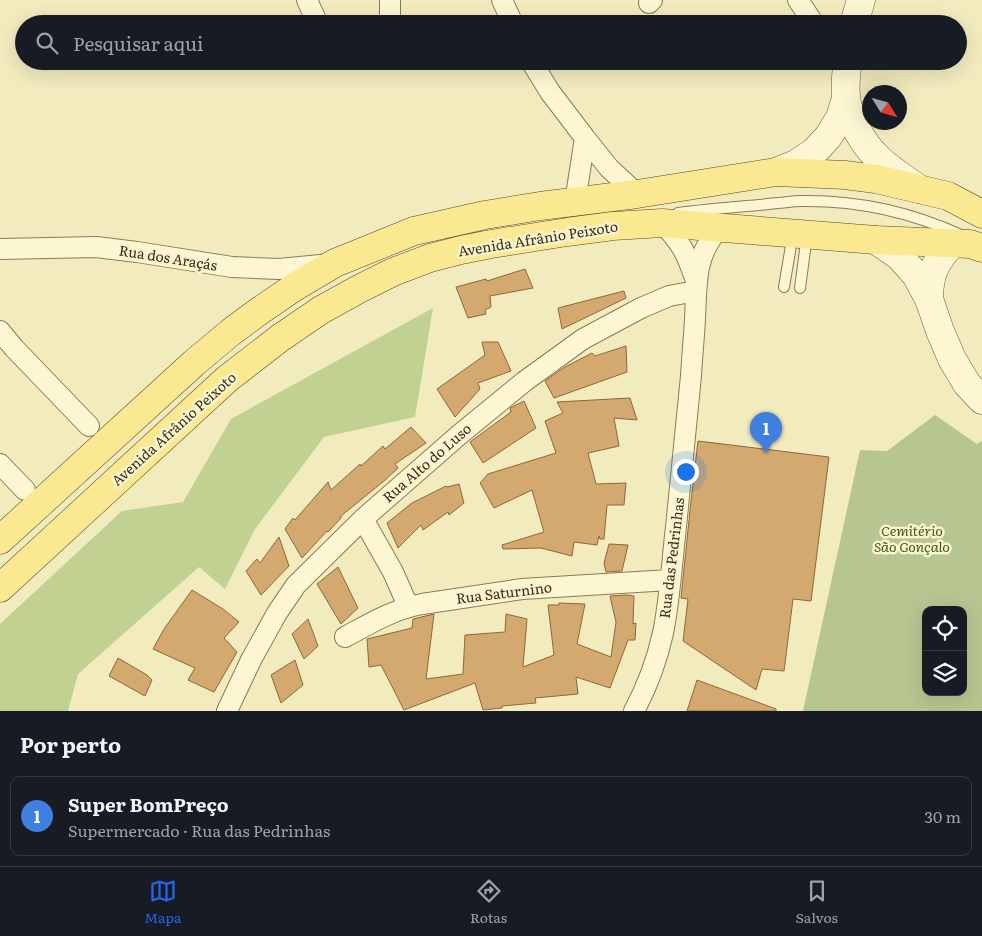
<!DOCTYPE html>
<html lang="pt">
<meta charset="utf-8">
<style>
body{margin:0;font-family:Literata,serif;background:#242831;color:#f1f3f6}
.controls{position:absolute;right:15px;bottom:15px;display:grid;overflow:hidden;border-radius:10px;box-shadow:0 5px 20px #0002}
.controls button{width:45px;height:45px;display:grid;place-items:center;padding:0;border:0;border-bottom:1px solid #363941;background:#171b24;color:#f1f3f6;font:25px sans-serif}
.compass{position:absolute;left:862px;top:85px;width:45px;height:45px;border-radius:50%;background:#171b24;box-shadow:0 5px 20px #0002;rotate:127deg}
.you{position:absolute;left:685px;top:471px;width:18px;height:18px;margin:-12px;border:4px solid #fff;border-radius:50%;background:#1a73e8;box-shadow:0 0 0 8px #1a73e833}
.badge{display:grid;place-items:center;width:32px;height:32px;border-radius:50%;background:#2563eb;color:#fff;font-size:16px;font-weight:700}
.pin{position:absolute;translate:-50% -41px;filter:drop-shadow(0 1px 2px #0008)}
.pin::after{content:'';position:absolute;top:26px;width:18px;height:15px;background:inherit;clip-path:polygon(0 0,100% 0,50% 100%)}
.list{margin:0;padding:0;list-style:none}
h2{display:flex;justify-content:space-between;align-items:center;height:65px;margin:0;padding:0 20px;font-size:21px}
h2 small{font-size:16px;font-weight:400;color:#9ea1a6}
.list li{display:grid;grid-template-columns:32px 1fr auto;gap:15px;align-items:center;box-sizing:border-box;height:80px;margin:0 10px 10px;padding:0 10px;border:1px solid #363941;border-radius:10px}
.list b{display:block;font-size:19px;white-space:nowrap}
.list p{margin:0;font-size:16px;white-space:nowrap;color:#9ea1a6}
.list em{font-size:16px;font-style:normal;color:#9ea1a6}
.icon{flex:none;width:28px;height:28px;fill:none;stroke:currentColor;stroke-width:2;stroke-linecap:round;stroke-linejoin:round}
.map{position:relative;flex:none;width:982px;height:711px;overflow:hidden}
.search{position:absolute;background:#171b24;box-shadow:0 5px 20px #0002;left:15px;right:15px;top:15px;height:55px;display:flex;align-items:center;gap:12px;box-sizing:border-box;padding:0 18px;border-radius:28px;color:#9ea1a6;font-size:19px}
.sheet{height:155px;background:#171b24}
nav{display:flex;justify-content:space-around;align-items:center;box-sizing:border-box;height:70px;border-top:1px solid #363941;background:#171b24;font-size:14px;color:#9ea1a6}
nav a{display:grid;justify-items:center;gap:2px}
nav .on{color:#2563eb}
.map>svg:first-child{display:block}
.green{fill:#c0d191}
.cemetery{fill:#b7c591;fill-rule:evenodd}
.building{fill:#d4a970;stroke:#8e6738}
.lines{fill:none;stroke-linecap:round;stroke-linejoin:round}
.lane-casing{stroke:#8c7b55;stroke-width:12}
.street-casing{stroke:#8c7b55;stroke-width:22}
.secondary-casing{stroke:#6e5b38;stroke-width:29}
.primary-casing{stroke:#59472a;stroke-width:29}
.lane{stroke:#fcf6d2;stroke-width:10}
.street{stroke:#fcf6d2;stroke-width:20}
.secondary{stroke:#fcf6d2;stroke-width:28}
.primary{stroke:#fae991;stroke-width:28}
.labels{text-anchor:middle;stroke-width:5;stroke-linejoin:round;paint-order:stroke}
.street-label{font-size:14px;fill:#3a2f1b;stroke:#f9f3ce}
.park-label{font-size:14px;font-style:italic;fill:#42591f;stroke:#f9f3ce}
</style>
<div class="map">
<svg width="982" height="711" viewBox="0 0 982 711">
<rect width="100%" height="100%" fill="#f2ebbe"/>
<!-- green -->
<path class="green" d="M433 308 415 417 324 437 255 529 225 589 199 567 78 674 68 711H0V624L122 511 183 502 231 419Z"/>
<!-- cemetery -->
<path class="cemetery" d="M935 415 977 444 982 441V711H803L860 450 887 451ZM926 610H963V692H926Z"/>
<!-- building -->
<path class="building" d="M525 269 533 288 490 296 491 307 485 310 486 314 468 318 456 287 486 279 487 281Z
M624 291 626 298 562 329 558 308Z
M482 342H498L511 371 478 383 480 389 455 417 437 389 485 355Z
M626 346 627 372 554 398 545 381 565 367 592 353 595 356Z
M630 398 637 420 614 418 619 446 588 453 596 484 626 483 624 505H607L604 539H600L599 536 597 545 574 542 572 556 541 548 503 549 502 545 544 532 532 490 494 508 480 483 488 474 556 453 545 421 563 413 557 402Z
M524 401 536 428 483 463 470 442 511 412 510 408Z
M411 427 426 443 395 464 398 468 384 481 341 516V518L328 532 327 531 302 558 285 529 293 518 295 520 328 482 331 490 360 464 361 466 383 446 385 449Z
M698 441 829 457 811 601 793 599 784 671 762 669 756 690 683 641 688 599 681 598 691 501Z
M459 484 464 503 449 515 448 512 423 530 421 525 398 548 387 523 412 503 446 486 447 487Z
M279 537 289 566 261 595 246 571 257 559 260 563Z
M609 544 628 545 622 571 606 572 604 563Z
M338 567 358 608 341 624 317 584Z
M192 590 223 609 239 622 224 638 237 652 214 692 188 680 195 668 153 649 164 629Z
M627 595 634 596 633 624 636 623 635 640H628L610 688 576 677 578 694 535 698 536 703 502 706V708L483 710 475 683 404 710 381 665 369 667 367 639 412 628 413 619 434 614 426 679 463 674 465 635 505 632 506 614 527 619 523 667 554 655 548 605H559V603L585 604 577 644 611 657 616 622 610 596Z
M308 619 318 646 304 659 292 634Z
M118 658 147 675 152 680 145 696 109 676Z
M295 660 303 685 281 703 271 675Z
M697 680 776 709V711H687Z"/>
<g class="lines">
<defs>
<path id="lane" d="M678 213C701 210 724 208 747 206 764 205 782 202 800 201 855 200 911 212 961 235
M784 287 793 234
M800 288 807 235"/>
<path id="street" d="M307 0 318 24
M390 0V24
M502 0 513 24
M798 0 814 24
M649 3 652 0
M531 61 550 92 585 138 609 168 637 194
M575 202 585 138
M662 223C682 243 687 255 696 281
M0 249 96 247 137 252 232 267 279 269 331 264
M0 331 14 348 89 426
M0 464 25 490
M363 519 393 572 408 606
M345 637C369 624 394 609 422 604L522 589 670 580
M227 711 251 660 277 613 296 585 363 519 459 435 525 381 583 339 641 308 669 296 696 291
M634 711C647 687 657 660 663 633 670 599 672 561 676 527 681 477 686 426 691 376 692 357 694 338 695 319 697 282 694 256 720 227"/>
<path id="secondary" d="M854 24 861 0
M848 61C846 73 845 85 846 96 848 118 863 144 878 158 890 170 905 179 919 189
M776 172 796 164 814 152 828 137 840 118 846 98
M876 240 899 256 916 275 929 299 940 331 952 359 967 384 982 400
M929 299C929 275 935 261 952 244"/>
<path id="primary" d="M0 540 194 363 231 332 258 312 293 288 335 263 414 231 485 215 540 206 637 194 776 172 845 175 876 179 948 196 982 214
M0 588 227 379 280 338 321 310 359 289 393 272 430 258 461 250 491 244 567 232 613 226 662 223 876 240 970 244 982 248"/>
</defs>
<!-- lane casing -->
<use href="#lane" class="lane-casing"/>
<!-- street casing -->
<use href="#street" class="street-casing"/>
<!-- secondary casing -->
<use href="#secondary" class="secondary-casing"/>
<!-- primary casing -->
<use href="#primary" class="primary-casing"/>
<!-- lane -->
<use href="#lane" class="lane"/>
<!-- street -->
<use href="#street" class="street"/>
<!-- secondary -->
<use href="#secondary" class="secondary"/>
<!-- primary -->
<use href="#primary" class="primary"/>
</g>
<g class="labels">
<!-- street labels -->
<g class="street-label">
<text transform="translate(538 239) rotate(-9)" y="5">Avenida Afrânio Peixoto</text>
<text transform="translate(168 258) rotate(9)" y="5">Rua dos Araçás</text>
<text transform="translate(174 429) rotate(-42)" y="5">Avenida Afrânio Peixoto</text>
<text transform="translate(427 463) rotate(-41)" y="5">Rua Alto do Luso</text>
<text transform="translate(672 558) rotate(-83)" y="5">Rua das Pedrinhas</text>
<text transform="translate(504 593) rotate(-7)" y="5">Rua Saturnino</text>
</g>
<!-- park labels -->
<g class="park-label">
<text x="912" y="536">Cemitério<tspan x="912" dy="16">São Gonçalo</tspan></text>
</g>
</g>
</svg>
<div class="controls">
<button><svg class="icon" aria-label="locate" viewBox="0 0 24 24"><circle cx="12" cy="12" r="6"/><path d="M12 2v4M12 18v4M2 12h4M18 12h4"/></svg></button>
<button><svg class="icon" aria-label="layers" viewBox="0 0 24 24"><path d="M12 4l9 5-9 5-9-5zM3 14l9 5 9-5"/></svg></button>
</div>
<svg class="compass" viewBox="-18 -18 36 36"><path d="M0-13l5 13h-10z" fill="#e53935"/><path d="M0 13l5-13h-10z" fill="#9ea1a6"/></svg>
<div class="you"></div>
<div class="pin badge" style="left:766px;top:453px;background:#3f7fe0">1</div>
<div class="search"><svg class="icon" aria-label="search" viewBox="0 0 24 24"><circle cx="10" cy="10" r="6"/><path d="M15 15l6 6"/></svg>Pesquisar aqui</div>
</div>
<section class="sheet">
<h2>Por perto<small></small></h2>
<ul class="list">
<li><span class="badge" style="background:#3f7fe0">1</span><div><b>Super BomPreço</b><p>Supermercado · Rua das Pedrinhas</p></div><em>30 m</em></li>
</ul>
</section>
<nav>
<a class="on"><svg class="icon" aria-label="map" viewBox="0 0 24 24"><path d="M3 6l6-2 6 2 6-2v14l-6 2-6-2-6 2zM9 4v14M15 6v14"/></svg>Mapa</a>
<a><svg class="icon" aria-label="directions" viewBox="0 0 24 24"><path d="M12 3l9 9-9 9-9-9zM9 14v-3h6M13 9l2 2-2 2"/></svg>Rotas</a>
<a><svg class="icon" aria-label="saved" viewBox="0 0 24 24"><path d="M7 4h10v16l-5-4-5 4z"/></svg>Salvos</a>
</nav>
